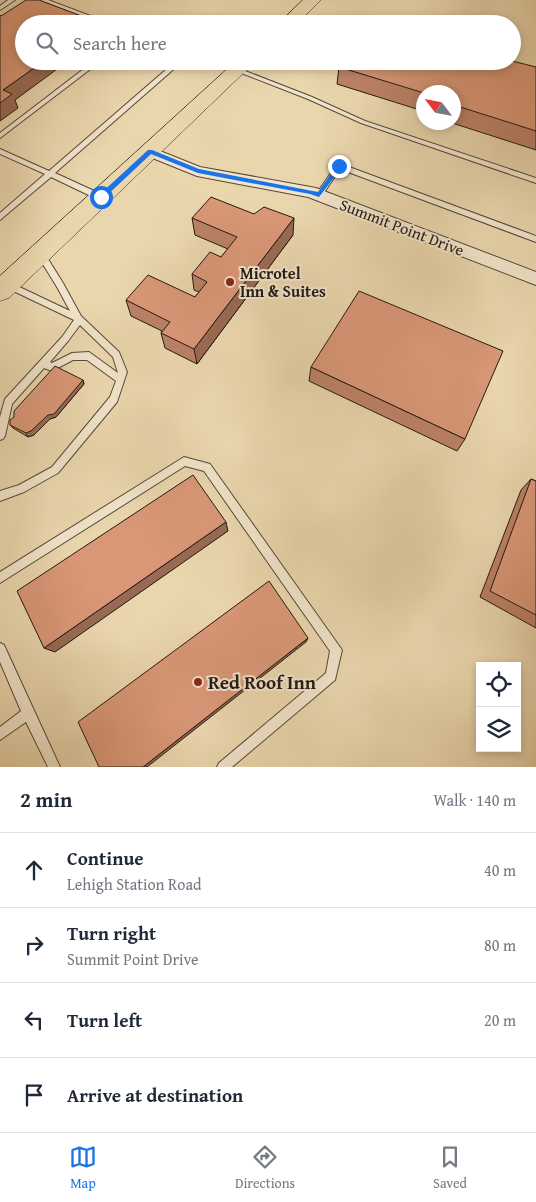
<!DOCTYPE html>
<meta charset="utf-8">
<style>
body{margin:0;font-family:"Gentium Book Plus",serif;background:#f2f2f3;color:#1f2937}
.controls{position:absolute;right:15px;bottom:15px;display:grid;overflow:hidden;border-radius:0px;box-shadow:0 2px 8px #0003}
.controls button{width:45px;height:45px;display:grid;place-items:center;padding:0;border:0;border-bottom:1px solid #e0e1e3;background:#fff;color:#1f2937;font:25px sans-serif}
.compass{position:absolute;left:416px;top:85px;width:45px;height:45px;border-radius:50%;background:#fff;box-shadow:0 2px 8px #0003;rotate:302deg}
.stop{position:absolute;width:15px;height:15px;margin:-11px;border:4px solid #1a73e8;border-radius:50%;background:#fff}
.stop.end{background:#1a73e8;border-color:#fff;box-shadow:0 1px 5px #0008}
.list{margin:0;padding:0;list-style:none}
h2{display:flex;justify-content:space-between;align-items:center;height:65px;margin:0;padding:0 20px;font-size:21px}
h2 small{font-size:16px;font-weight:400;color:#747a83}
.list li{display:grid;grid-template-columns:32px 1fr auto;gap:15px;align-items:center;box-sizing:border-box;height:75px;padding:0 20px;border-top:1px solid #e0e1e3}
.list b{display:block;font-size:19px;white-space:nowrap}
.list p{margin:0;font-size:16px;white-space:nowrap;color:#747a83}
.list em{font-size:16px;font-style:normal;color:#747a83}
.icon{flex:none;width:28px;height:28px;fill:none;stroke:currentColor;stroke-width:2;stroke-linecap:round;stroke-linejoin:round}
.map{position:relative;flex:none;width:536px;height:767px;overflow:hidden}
.search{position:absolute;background:#fff;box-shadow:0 2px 8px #0003;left:15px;right:15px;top:15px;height:55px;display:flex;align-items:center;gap:12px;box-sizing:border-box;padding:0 18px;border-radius:28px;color:#747a83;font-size:19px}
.sheet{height:365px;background:#fff}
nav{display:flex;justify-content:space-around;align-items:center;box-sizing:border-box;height:70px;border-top:1px solid #e0e1e3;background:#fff;font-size:14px;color:#747a83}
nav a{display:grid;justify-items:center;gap:2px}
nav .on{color:#1a73e8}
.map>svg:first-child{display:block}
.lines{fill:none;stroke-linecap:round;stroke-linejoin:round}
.service-casing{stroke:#56483a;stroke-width:2}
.minor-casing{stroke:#56483a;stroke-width:2}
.primary-casing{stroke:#241814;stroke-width:1}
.service{fill:#f1e4ca;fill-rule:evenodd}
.minor{fill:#f1e4ca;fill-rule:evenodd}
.primary{fill:#ead6ad;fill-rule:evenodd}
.wall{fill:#bb8266;stroke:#241814}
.shaded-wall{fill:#986a53;stroke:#241814}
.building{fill:#d99777;stroke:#241814}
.route{fill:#1a73e8}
.poi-dot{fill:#8f2418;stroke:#f1e4ca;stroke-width:2}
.labels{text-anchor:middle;stroke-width:4;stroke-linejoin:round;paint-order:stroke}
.street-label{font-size:16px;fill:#241814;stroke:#f1e4ca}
.poi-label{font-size:16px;font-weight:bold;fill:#241814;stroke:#f1e4ca;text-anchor:start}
.near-poi-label{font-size:19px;font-weight:bold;fill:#241814;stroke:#f1e4ca;text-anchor:start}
</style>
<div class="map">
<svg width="536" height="767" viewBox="0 0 536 767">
<rect width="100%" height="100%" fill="#ead6ad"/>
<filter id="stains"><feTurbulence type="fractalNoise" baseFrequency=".004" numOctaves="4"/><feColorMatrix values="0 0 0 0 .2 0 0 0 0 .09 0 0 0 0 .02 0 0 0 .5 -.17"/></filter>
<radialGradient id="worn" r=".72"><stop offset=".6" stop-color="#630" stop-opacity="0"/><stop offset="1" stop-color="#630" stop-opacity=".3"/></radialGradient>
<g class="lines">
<defs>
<path id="service" d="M8 0H15L0 10V6Z
M40 0H48L112 24H103Z
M94 61H101L0 138V133Z
M176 61H183L55 173 103 195V199H97L51 177 0 220V213L45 174 0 154V149L49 171Z
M236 69H240L312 97 365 121 536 178V183L361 123 308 99 236 71Z
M337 164H341L536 236V242L340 169 321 197H317V193Z
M40 250 43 251 63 283 81 316 119 352 127 372 117 402 58 473 24 492 0 501V491L19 485 52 467 110 397 116 381 87 360H73L52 371 44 368 12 404 5 436 3 439 0 440V417L5 399 62 337 74 320 5 287 4 285 5 283H11L70 311 57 287 36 253ZM80 325 113 357 118 373 89 352 72 353 52 363 50 362 68 341Z
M184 457 210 464 342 650 335 680 232 767H217L219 763 326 673 330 651 204 471 185 466 0 583V572Z
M0 643 4 645 60 767H48L26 722 0 740V727L21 711 0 662Z"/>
<path id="minor" d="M150 147 200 167 316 188 536 272V285L308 197 197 176 145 155 143 152 145 149Z"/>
<path id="primary" d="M303 0H321L297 24H278Z
M236 61H256L9 298 0 301V276Z"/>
</defs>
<!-- service casing -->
<use href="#service" class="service-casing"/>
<!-- minor casing -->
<use href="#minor" class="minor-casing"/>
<!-- primary casing -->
<use href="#primary" class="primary-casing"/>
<!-- service -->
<use href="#service" class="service"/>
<!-- minor -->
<use href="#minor" class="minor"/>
<!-- primary -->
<use href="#primary" class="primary"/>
</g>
<!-- wall -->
<path class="wall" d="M339 67H536V150L449 122H454V92H424V114H422L423 111 337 84Z
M192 218 293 235 197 364 165 348 161 333 162 331 131 316 126 300 195 297 199 292 194 290 192 274 221 257 228 249 195 235Z
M311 367 465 439 457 451 309 381Z
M83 380 84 384 56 417 50 419 34 435 28 437 13 428 10 425Z
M531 479 536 481V628L480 597 521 490Z"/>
<!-- shaded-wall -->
<path class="shaded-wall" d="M84 17 86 24H74Z
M44 61H68L15 100 18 108 0 121V103L3 90Z
M294 218 293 235 197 364 194 349Z
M83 380 84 384 56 417 50 419 34 435 28 437 26 433Z
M226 522 228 531 55 652 44 648Z
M308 638 306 642 147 767H143Z"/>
<!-- building -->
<path class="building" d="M26 0H39L84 17 74 24H24V61H44L3 90 12 94 0 103V15L1 16Z
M344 61H512L536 67V131L454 105V92L424 93 339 67Z
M211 197 254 214 264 207 294 218 194 349 161 333 170 322 126 300 148 275 195 297 207 282 192 274 210 252 221 257 237 237 192 218Z
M359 291 503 351 465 439 311 367Z
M55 366 83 380 54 414 48 415 31 431 26 433 10 425V420L14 417V411Z
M193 475 226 522 44 648 17 591Z
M531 479 536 481V615L490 591Z
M269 581 308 638 143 767H99L78 722Z"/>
<!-- route -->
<path class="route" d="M148 150H152L199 169 318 192 337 165 343 166 319 197 310 194 198 173 151 154 103 199H98V196Z"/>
<!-- markers -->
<g class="poi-dot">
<circle cx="230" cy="282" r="5"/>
<circle cx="198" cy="682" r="5"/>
</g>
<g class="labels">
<!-- street labels -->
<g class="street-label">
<text transform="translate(402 227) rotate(21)" y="6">Summit Point Drive</text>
</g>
<!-- poi labels -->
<g class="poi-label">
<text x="240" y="279">Microtel<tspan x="240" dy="18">Inn &amp; Suites</tspan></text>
</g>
<!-- near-poi labels -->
<g class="near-poi-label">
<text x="208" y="689">Red Roof Inn</text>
</g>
</g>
<rect width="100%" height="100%" filter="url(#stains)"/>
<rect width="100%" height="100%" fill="url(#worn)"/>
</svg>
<div class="controls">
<button><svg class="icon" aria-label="locate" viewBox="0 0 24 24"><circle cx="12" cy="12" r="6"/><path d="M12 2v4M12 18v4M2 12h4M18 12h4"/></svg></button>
<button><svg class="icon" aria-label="layers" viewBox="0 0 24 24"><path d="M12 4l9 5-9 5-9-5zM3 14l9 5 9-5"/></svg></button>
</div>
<svg class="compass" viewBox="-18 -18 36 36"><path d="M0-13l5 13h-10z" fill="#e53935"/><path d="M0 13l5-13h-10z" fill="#747a83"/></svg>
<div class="stop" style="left:101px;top:197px"></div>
<div class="stop end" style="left:339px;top:166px"></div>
<div class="search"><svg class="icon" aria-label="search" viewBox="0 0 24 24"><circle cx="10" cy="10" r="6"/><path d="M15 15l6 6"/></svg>Search here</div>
</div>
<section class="sheet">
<h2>2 min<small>Walk · 140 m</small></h2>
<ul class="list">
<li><svg class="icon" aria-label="ahead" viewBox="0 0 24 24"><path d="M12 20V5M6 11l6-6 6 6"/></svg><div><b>Continue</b><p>Lehigh Station Road</p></div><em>40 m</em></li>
<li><svg class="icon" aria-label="right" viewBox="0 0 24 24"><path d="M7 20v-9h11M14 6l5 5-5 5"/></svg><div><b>Turn right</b><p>Summit Point Drive</p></div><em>80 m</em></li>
<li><svg class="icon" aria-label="left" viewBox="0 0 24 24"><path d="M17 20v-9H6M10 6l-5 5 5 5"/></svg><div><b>Turn left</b></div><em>20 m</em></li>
<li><svg class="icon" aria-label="arrive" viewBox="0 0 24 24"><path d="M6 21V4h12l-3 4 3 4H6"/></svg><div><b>Arrive at destination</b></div></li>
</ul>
</section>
<nav>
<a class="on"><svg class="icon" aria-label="map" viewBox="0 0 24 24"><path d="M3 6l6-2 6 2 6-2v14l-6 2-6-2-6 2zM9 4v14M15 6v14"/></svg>Map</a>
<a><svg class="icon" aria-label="directions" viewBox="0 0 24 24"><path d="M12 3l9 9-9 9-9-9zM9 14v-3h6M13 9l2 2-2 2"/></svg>Directions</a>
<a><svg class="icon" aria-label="saved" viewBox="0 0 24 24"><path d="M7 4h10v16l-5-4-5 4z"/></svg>Saved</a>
</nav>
